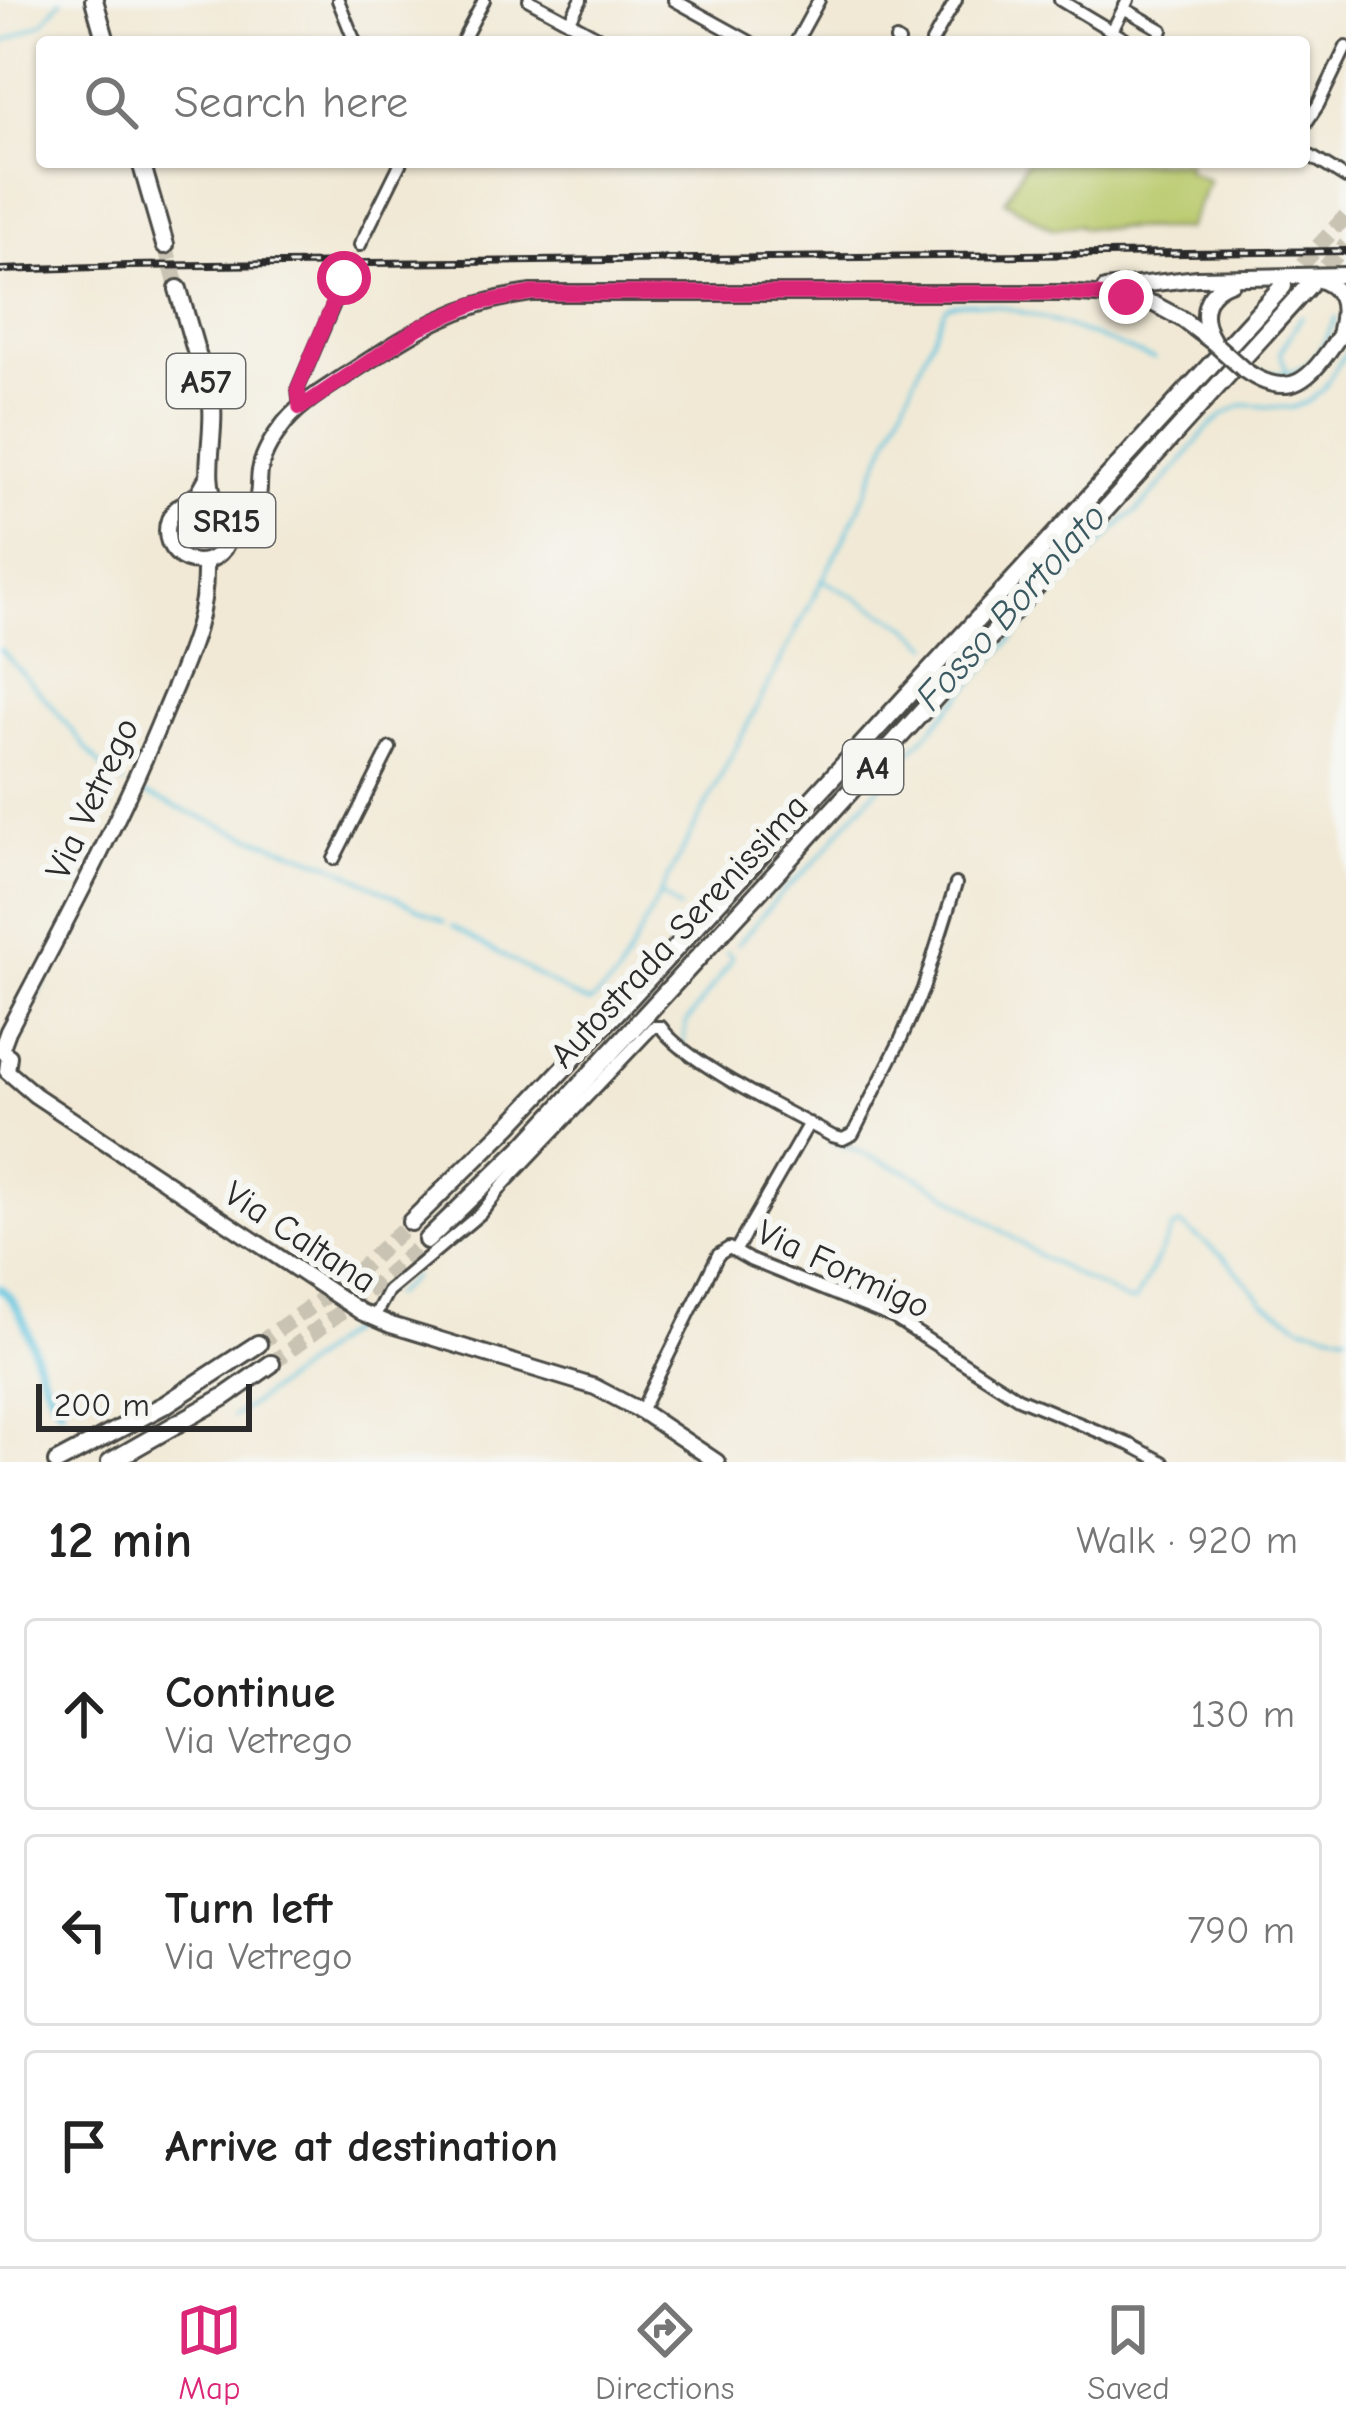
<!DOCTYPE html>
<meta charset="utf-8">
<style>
body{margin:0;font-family:"Comic Neue",sans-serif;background:#f6f6f6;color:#222}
.scale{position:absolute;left:36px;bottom:30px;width:216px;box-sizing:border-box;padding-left:12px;border:6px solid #2b2b2b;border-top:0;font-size:33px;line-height:42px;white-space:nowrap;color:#2b2b2b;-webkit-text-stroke:9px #f6f6f2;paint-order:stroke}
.stop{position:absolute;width:36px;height:36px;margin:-27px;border:9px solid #db2777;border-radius:50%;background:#fff}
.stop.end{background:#db2777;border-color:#fff;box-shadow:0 3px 12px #0008}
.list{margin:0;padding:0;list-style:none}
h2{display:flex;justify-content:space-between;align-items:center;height:156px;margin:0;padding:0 48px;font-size:51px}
h2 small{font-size:39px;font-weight:400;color:#767676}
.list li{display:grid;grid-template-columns:78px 1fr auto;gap:36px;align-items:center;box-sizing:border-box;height:192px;margin:0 24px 24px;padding:0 24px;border:3px solid #e0e0e0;border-radius:12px}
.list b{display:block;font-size:45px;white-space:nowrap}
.list p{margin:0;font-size:39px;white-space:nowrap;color:#767676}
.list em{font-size:39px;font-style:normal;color:#767676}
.icon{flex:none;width:66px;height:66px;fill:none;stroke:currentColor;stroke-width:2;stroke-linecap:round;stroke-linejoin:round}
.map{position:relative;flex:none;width:1346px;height:1462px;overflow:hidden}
.search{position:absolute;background:#fff;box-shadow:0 3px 9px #0004;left:36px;right:36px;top:36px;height:132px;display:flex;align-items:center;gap:30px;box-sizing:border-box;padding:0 42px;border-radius:12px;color:#767676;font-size:45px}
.sheet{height:804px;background:#fff}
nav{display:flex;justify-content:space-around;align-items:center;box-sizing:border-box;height:168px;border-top:3px solid #e0e0e0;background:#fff;font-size:33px;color:#767676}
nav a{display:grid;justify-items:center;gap:6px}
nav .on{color:#db2777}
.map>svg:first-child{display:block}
.green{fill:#baca6d;stroke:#727a4c;stroke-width:3}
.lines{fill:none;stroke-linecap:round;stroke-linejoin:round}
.stream{stroke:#61c4df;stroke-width:3}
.canal{stroke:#61c4df;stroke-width:8}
.minor-tunnel{stroke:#c9c3b3;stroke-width:10;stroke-dasharray:10 5;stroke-linecap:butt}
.highway-tunnel{stroke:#c9c3b3;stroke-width:16;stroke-dasharray:16 8;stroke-linecap:butt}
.minor-casing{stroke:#494844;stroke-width:16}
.major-casing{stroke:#494844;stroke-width:20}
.highway-casing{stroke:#494844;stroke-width:22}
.minor{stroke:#fff;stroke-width:10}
.major{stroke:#fff;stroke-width:14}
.highway{stroke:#fff;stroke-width:16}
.rail-casing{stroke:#2b2b2b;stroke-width:8}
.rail{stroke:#f6f6f2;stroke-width:3;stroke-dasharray:9;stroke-linecap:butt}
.major-bridge-casing{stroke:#494844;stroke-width:20;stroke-linecap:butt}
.major-bridge{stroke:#fff;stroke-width:14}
.route{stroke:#db2777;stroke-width:15}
.labels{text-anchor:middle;stroke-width:12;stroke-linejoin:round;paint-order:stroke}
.shield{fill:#f6f6f2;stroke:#686867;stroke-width:3}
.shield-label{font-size:33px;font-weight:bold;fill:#2b2b2b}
.street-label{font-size:36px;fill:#2b2b2b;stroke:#f6f6f2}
.water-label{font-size:39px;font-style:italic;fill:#3b5961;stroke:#f6f6f2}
</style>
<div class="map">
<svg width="1346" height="1462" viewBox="0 0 1346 1462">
<rect width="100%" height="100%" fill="#f6f6f2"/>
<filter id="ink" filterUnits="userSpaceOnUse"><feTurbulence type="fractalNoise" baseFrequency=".00833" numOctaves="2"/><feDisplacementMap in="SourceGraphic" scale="24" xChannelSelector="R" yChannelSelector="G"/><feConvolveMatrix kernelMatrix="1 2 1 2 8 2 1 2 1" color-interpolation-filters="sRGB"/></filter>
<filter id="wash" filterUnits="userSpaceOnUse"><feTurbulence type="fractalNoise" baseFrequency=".004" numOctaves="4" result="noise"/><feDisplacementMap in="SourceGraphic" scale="48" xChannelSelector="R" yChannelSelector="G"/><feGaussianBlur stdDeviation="2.7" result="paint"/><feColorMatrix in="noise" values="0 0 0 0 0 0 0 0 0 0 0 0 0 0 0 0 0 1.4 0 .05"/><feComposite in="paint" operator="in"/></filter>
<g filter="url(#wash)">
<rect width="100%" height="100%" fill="#f1e9d5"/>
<!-- green -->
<path class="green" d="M1026 162H1188L1186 170 1209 181 1187 229 1083 228 1079 225 1053 229 1005 201Z"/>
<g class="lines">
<!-- stream -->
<path class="stream" d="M0 44 43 23 61 0
M1259 370C1305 384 1319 354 1336 317
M1287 372 1280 352 1302 316
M825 581 909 627 930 646
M0 649 53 707 103 769 124 784
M140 792 237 832 333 865 444 922
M660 894 855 517 945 308C978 285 1114 345 1154 359
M452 926 571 995 590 1003 617 978 660 894 679 909
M737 945C754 926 770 904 788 887 811 865 822 858 840 830L1042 606 1126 518 1136 512 1179 465 1205 431 1223 415 1242 405 1292 408 1309 401 1322 391 1346 352
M683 1044 686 1023 730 963 732 957 727 952
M15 1050 28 1013 96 888
M577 1115 620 1069
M832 1141 908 1172 944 1192 1043 1258 1128 1301H1135L1173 1228 1181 1225 1224 1257 1265 1303 1303 1326 1346 1334
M452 1244 472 1227
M392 1296 413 1277
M233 1417 295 1373 353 1326"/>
<!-- canal -->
<path class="canal" d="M0 1288C37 1319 30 1373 61 1408"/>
</g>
</g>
<g filter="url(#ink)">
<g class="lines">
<!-- minor-tunnel -->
<path class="minor-tunnel" d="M345 278 360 245"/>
<!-- highway-tunnel -->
<path class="highway-tunnel" d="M165 245 178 289
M1286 282 1346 216
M1309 284 1346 245
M258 1344 349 1279 411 1222
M271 1364 366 1293 427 1240"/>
<defs>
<path id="minor" d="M338 0 355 42
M529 0 607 42
M674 0 750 42
M1060 0 1130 42
M1125 9 1162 30 1158 42
M569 22 581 0
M1112 31 1128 0
M896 40 899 42
M462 42 484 0
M796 42 819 0
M932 42 956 0
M1304 126 1318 105 1346 47
M1304 152 1346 178
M360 245 401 162
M300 408 298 388 345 278
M334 859 390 748
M736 1250 809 1123
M373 1319 388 1291 481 1213 504 1184 653 1027H661C684 1062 792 1114 832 1136L843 1139 853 1134 900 1041 923 989 956 884
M641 1411 718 1255 729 1248 750 1260 894 1318 1018 1398 1131 1445 1163 1462"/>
<path id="major" d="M1316 279C1343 286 1346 305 1340 330
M1105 289 1197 278 1346 275
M1213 340C1198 315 1204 291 1232 282
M1244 370C1300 409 1317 365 1346 327
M167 531a31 31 0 1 1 62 0a31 31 0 1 1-62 0Z
M226 544C234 526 244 522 254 507 261 496 258 483 260 471 262 456 271 441 280 429 296 406 322 391 345 376 410 334 452 304 531 293H1064L1126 297 1154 304 1182 319 1215 344
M0 1050 9 1056 7 1071 35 1095 361 1312 391 1325 595 1387 641 1411 717 1462
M1 1050 8 1031C64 925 120 821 165 710 187 657 207 620 205 561"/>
<path id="highway" d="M94 0 106 42
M141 162 165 245
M178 289 212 406C215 437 201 481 217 506
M190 501 199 494 208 478
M411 1222 510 1125 629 999 1283 286
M427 1240 526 1144 766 884 1309 285
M57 1462 166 1404 258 1344
M110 1462 224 1397 271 1364"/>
</defs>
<!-- minor casing -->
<use href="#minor" class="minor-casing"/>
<!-- major casing -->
<use href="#major" class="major-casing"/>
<!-- highway casing -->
<use href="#highway" class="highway-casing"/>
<!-- minor -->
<use href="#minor" class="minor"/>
<!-- major -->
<use href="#major" class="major"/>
<!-- highway -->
<use href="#highway" class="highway"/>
<defs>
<path id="rail" d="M0 270 128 266 1346 251"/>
</defs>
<!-- rail casing -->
<use href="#rail" class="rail-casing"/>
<!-- rail -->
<use href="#rail" class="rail"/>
<defs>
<path id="major-bridge" d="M1215 344 1244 370"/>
</defs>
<!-- major-bridge casing -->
<use href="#major-bridge" class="major-bridge-casing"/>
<!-- major-bridge -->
<use href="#major-bridge" class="major-bridge"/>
</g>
</g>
<g class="lines" filter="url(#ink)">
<!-- route -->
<path class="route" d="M344 278 298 388 300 408 420 327 474 304 531 293H1064L1126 297"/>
</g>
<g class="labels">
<!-- shield labels -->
<g class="shield">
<rect x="167" y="354" width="78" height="54" rx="9"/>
<rect x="179" y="493" width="96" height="54" rx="9"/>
<rect x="843" y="740" width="60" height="54" rx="9"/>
</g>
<g class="shield-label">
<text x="206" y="393">A57</text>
<text x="227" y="532">SR15</text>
<text x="873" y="779">A4</text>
</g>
<!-- street labels -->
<g class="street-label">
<text transform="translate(91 798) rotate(-65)" y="13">Via Vetrego</text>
<text transform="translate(678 930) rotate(-47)" y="13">Autostrada Serenissima</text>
<text transform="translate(301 1236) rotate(33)" y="13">Via Caltana</text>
<text transform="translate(844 1268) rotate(25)" y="13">Via Formigo</text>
</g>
<!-- water labels -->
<g class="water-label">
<text transform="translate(1010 606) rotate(-48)" y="14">Fosso Bortolato</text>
</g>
</g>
</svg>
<div class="scale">200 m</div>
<div class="stop" style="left:344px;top:278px"></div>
<div class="stop end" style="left:1126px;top:297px"></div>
<div class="search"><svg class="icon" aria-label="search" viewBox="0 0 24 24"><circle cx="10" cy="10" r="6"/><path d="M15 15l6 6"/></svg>Search here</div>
</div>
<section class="sheet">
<h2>12 min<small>Walk · 920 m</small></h2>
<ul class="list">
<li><svg class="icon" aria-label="ahead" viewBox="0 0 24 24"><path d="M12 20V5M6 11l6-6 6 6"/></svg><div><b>Continue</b><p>Via Vetrego</p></div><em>130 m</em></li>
<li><svg class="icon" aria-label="left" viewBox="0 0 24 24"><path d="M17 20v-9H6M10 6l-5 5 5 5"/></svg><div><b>Turn left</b><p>Via Vetrego</p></div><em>790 m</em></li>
<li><svg class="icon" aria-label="arrive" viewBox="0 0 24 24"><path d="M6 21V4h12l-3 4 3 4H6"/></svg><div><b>Arrive at destination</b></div></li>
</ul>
</section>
<nav>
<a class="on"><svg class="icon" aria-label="map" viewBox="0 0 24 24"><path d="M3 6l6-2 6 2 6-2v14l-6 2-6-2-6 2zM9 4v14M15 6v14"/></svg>Map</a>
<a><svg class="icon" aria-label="directions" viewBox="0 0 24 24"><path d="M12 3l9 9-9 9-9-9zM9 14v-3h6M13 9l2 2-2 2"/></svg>Directions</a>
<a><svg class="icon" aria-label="saved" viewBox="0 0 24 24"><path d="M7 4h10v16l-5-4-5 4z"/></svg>Saved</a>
</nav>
